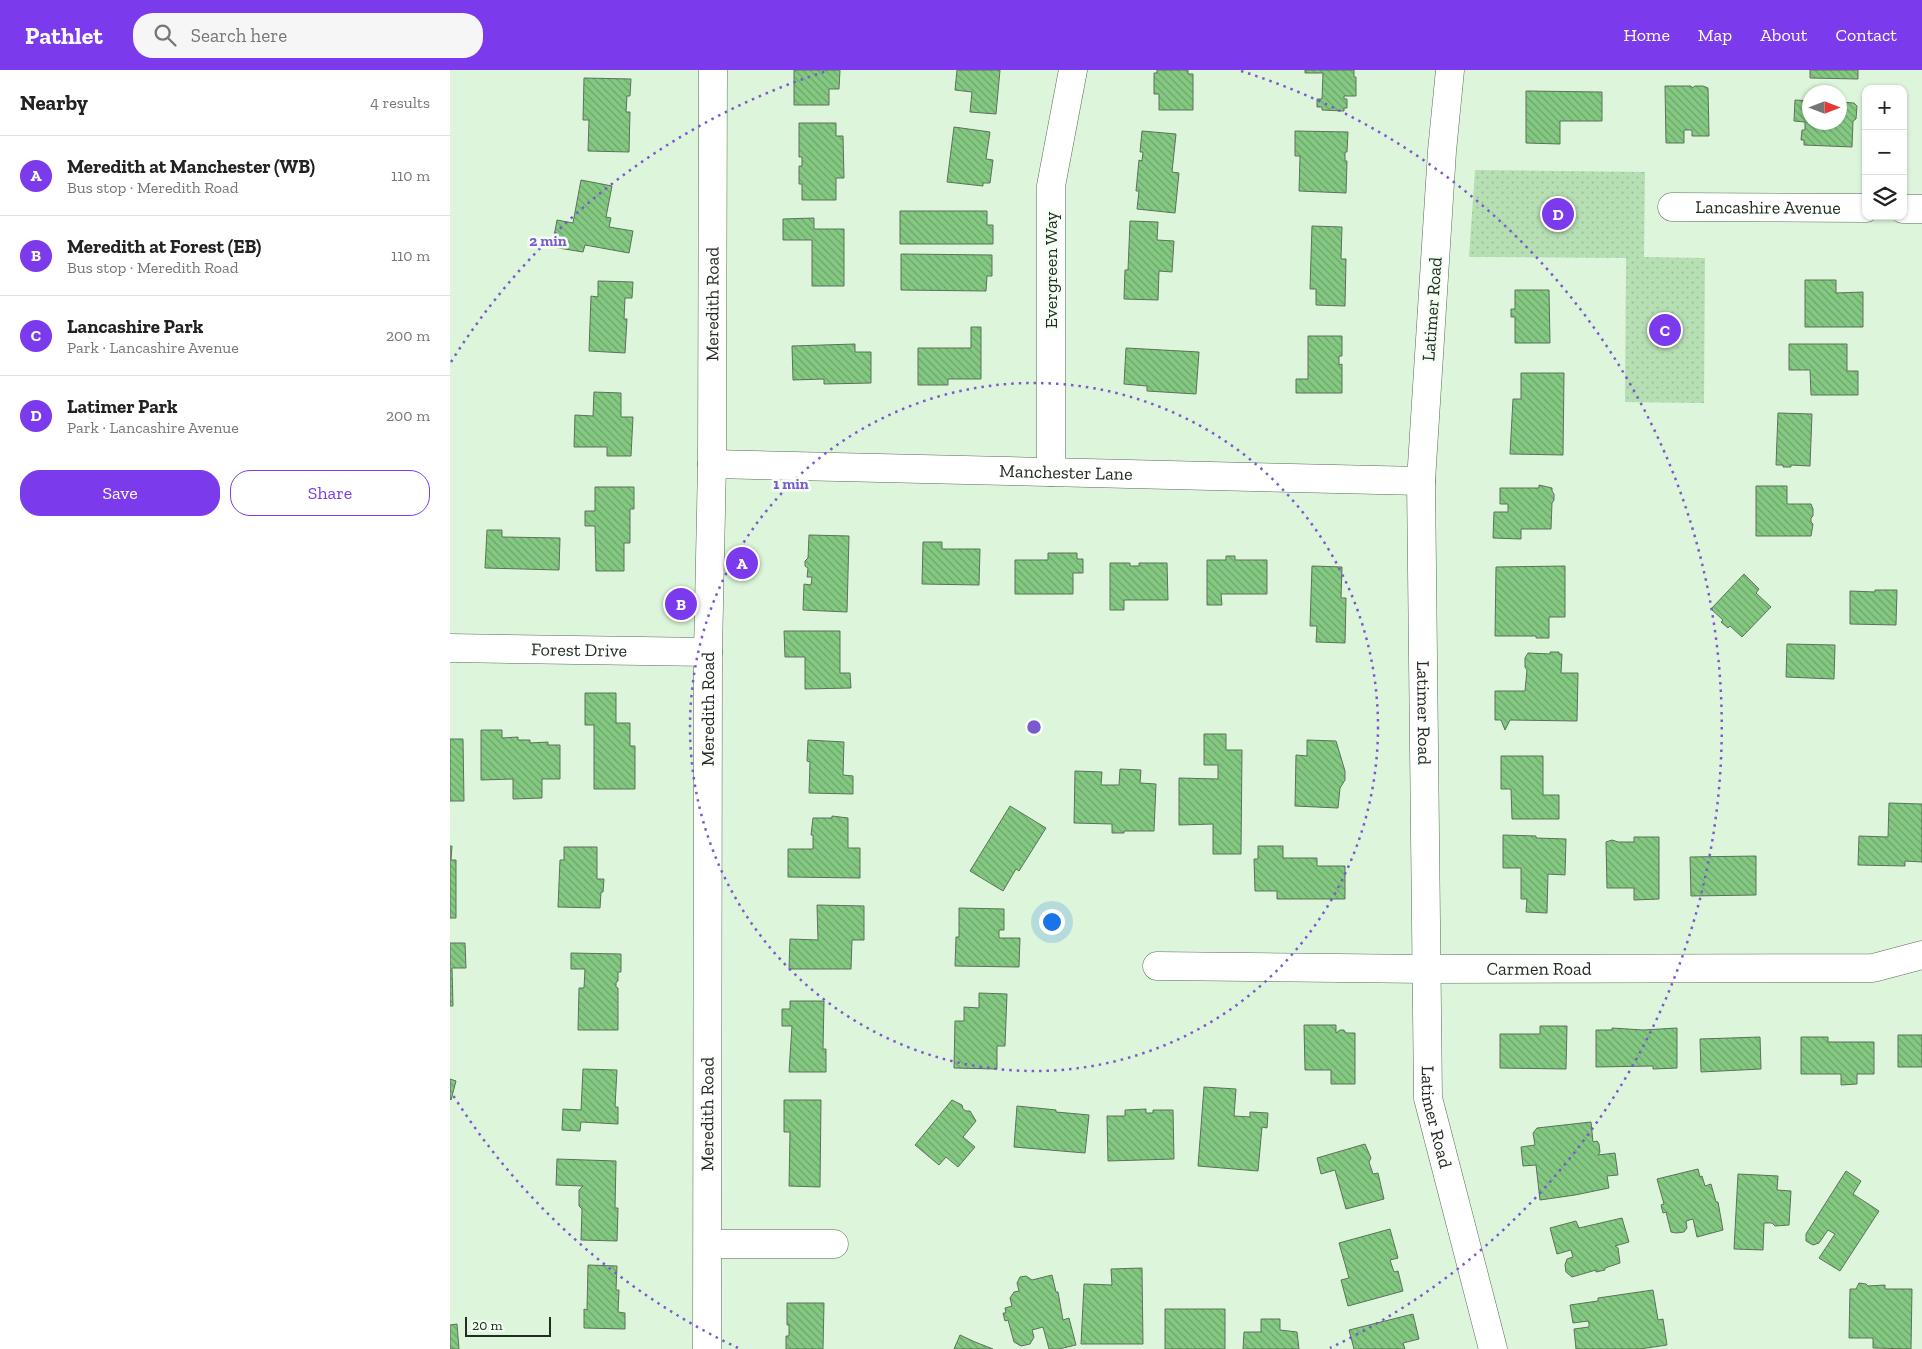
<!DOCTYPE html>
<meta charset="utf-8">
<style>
body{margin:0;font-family:"Zilla Slab",serif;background:#f6f6f6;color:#222}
.controls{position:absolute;right:15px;top:15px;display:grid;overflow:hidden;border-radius:10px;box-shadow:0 1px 4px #0004}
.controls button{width:45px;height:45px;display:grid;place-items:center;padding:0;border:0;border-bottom:1px solid #e0e0e0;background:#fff;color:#222;font:25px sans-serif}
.compass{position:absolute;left:1352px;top:15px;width:45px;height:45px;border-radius:50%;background:#fff;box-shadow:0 1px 4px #0004;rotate:90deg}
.scale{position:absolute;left:15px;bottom:12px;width:86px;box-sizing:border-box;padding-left:5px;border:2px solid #232c22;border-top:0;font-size:14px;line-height:18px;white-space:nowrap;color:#232c22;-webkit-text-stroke:4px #f4fff4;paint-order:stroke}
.you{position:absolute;left:601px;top:851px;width:18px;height:18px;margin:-12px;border:4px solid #fff;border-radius:50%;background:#1a73e8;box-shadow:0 0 0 8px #1a73e833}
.badge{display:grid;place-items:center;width:32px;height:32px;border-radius:50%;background:#7c3aed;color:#fff;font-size:16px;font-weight:700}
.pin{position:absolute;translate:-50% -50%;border:2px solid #fff;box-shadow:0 1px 5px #0006}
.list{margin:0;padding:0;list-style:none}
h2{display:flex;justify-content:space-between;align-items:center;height:65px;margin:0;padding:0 20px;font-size:21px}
h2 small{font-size:16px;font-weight:400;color:#767676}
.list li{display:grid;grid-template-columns:32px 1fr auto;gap:15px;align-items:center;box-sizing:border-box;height:80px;padding:0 20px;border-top:1px solid #e0e0e0}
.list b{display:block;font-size:19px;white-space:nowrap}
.list p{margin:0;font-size:16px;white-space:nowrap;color:#767676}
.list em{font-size:16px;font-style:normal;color:#767676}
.actions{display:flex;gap:10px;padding:15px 20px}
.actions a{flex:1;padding:11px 0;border:1px solid #7c3aed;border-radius:20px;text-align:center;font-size:18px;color:#7c3aed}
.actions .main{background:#7c3aed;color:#fff}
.icon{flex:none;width:28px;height:28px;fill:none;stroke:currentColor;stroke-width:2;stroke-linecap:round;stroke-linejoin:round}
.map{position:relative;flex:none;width:1472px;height:1279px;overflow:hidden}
header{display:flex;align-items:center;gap:30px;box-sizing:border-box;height:70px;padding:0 25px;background:#7c3aed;color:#fff}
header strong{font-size:24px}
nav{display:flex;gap:28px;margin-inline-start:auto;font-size:18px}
.search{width:350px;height:45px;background:#f6f6f6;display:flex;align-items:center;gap:12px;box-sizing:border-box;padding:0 18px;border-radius:20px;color:#767676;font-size:19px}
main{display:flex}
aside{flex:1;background:#fff}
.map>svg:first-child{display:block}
.park{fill:url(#park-dots)}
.building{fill:url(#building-back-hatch);stroke:#5c725a}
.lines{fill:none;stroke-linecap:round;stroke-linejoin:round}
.minor-casing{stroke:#576d56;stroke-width:29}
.tertiary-casing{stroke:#576d56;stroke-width:29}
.minor{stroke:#fff;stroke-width:28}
.tertiary{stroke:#fff;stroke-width:28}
.ring{fill:none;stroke:#7c58d1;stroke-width:2.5;stroke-dasharray:2.5 5}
.labels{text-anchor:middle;stroke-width:5;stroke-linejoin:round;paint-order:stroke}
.street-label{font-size:18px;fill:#232c22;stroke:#f4fff4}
.centre{fill:#7c58d1;stroke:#f4fff4;stroke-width:2.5}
.ring-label{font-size:15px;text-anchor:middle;font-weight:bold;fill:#7c58d1;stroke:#f4fff4;stroke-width:5;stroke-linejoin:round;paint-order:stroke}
</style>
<header>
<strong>Pathlet</strong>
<div class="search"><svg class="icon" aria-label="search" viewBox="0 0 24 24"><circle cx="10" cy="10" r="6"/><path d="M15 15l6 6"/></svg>Search here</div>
<nav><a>Home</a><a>Map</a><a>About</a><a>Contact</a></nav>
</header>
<main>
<aside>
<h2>Nearby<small>4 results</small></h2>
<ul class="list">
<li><span class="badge">A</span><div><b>Meredith at Manchester (WB)</b><p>Bus stop · Meredith Road</p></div><em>110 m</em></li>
<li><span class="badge">B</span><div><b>Meredith at Forest (EB)</b><p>Bus stop · Meredith Road</p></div><em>110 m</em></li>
<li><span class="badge">C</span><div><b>Lancashire Park</b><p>Park · Lancashire Avenue</p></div><em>200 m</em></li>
<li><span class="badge">D</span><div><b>Latimer Park</b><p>Park · Lancashire Avenue</p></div><em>200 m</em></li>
</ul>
<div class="actions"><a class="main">Save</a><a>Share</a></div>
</aside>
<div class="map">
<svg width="1472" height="1279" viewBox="0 0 1472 1279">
<defs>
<pattern id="park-dots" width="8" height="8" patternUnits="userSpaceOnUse" patternTransform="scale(1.25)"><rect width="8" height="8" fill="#b6dfb4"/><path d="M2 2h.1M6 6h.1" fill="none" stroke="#9cc09a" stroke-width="1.8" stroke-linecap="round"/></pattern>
<pattern id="building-back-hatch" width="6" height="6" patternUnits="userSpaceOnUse" patternTransform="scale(1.25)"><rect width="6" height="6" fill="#84c982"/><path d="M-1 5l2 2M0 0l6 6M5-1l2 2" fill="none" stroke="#6ca36a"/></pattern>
</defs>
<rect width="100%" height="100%" fill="#ddf6db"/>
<!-- park -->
<path class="park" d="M1025 100 1195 102 1194 187 1255 188 1254 333 1175 332 1176 188 1019 187Z"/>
<!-- building -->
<path class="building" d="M344 0H390L389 19H379V35H344Z
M507 0H550L546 44 520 42 522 22 505 20Z
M707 0H738V4H743V40H709V24H704V3H707Z
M855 0H904V7H906V26H894V29H897V38H894V41L872 40V37H867V29H872L873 3H855Z
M1360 0H1408V9L1360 8Z
M134 8 181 9 180 26H177L176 42H180L179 82 138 81 139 50H133Z
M1215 16H1241L1242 18 1245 16H1253L1258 18 1259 66H1242V60H1234V73H1216Z
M1076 21 1152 22V51H1110V74L1076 73Z
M1345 30 1360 31V52H1390V32L1404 33 1407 36 1406 49 1403 51 1402 77 1354 75V70H1351L1352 60H1355V52L1344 51Z
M349 53H386V66H393L394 108H386V130H352V114H349V96H352V87H349Z
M504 57 540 62 536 89 543 90 540 113H533V116L497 112Z
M692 61 726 64 722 102 729 103 725 143 687 139 689 121H686L689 90 692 91 693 82H690Z
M845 61 898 62 897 82H895V91H897L896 123 849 121 850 86H845Z
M131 110 162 116 156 147 161 148 159 157 183 161 179 183 135 175 133 182 102 177 107 150 123 153Z
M450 141H537V155H543V174H450Z
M364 148V159H394V216H362V170H333V149Z
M680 151 708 152 707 170 724 171 722 202 709 201 708 230 674 229 675 200H678Z
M862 156 892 157 891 189H896L895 236 866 235V219H860Z
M451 184 542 185V206H537L536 221 451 220Z
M1355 210H1386V223L1413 222V257H1355Z
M148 211 183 212 182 228H175L174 249H177L175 283 139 281 141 226 148 227Z
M1065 220H1099L1100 273H1065V247H1061V239H1065Z
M521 257H531V309H498V315H468V278H521Z
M858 266H892V286H889V295L892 294V323H846V309H858Z
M405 274V282H421V313L374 314V309L343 310 342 276Z
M1339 274H1397V301H1408V325H1361L1360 300H1339Z
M676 278 749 282 746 324 697 321V316L674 314Z
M1071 303H1114L1113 385 1060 384 1063 329H1071Z
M144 322 171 323V347H183L181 386H157V377H124L125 345 143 346Z
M1328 343 1362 344 1360 396 1341 395V397H1333V395H1326Z
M1089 415 1102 418V421L1104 424V430L1102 433 1101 459H1071V469L1043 468 1044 442H1058V434H1050V418H1089Z
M1306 416H1337V434H1361L1363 439V446L1361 448V452L1363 454 1361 466H1306Z
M145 417H184V439H180V473H174V501H146L145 456H135V441H145Z
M37 460H52V467L110 468 109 500 35 498Z
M359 465 399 466 397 542 353 540 354 514 361 515 362 507H357L358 498 355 496V491L358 488Z
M473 472H492V479H530L529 515 472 514Z
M598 483H627V489H633V503H623V524H565V490H598Z
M776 486H785V490H817V524H771L772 535H757V490H776Z
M660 493H680V496H689V493H717L718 530H674V540H660Z
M862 496 892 497 891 528H896L895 573 866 572 867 556H860Z
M1115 496V547H1099V568H1086V566H1045L1046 497Z
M1294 504 1309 519 1306 523 1321 537 1292 567 1280 556 1278 558 1271 552 1273 550 1261 539Z
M1425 520H1447L1446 555 1400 554V521L1425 522Z
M334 561H390V603H400L401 618 355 619V587H335Z
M1337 574 1385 575 1384 609 1336 607Z
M1100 582H1109V584H1112L1111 603H1128L1127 651 1060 650 1055 660 1051 650H1045V621H1075L1077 600 1075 597V588L1078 583 1100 584Z
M135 623H166V653H180V676H185V719H144V655H135Z
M31 660H52V668L68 667V670H80V673L98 672V675H110V709H92V728L63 729V709L31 710Z
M754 664H776V680H792L791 784H763V754L729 755V708L768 709V695H754Z
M0 669H13L14 731H0Z
M358 670 394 672 393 705 403 706V724L359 723 360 692 357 691Z
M857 670 886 671 895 701V710L890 718 888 738 845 736 846 685 857 686Z
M1051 686H1093V725H1109V749H1062L1061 719H1051Z
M670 699 691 700 690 713 706 714 704 761H674V763H662V754L624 753 625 701 652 702 651 715H669Z
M1439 733 1472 734V792L1455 791V796L1408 795 1409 766 1438 767Z
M560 736 596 758 569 801 566 799 553 821 520 801Z
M382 746 398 748V778H410V808L338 807V779H363V765H361L363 748H382Z
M1053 765 1086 766V768L1116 769 1115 805 1098 804 1097 843 1076 842 1077 829H1071V798H1053Z
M1184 767H1209V829L1184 830V818H1157L1156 772 1162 770 1168 772H1184Z
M0 776H2L1 790H6V848H0Z
M808 776H833V788H867V796H895V829H827V821H805L804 789H808Z
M114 777H147V809H154L153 822H151L150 838 108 837 110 790H114Z
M1306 786V825L1241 826 1240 787Z
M367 835 414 836V870H402L401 899H339L340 869 368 870Z
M509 838 554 839V860H549V868H570L569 897 505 896 506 867H509Z
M0 873H15L16 898H2L3 936H0Z
M121 883 171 884V902H168V911L166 912V917L168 918V960H128L129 918H134L135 899H121Z
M529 923 557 924 555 976H547V999L504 998 505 951H514V937L529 938Z
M340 931H374L373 979H376V1002H339L342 956H332V939H340Z
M854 955H886V963L890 960H894L896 963H905V1014H881V1000H855Z
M1090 956H1117L1116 999 1050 998V964H1090Z
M1162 958 1193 960 1227 958V998L1203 999V996L1146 997V960H1162Z
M1448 965H1472V997H1448Z
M1310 967 1311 999 1251 1002 1250 969Z
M1351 967H1378V972H1424V1004H1407V1014L1391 1015V1004H1351Z
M133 999 167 1000 165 1037H168V1054L131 1052 130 1061 112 1060 113 1039 131 1040Z
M0 1009 6 1011 1 1030 0 1029Z
M754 1017 786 1019 784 1046 800 1047V1042L818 1043 817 1058 812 1057 808 1101 748 1096Z
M334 1030H371L370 1117 339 1116 340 1062H334Z
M502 1030 512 1035 513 1039 516 1041H520L526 1051 513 1067 525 1077 508 1097 496 1087 489 1095 465 1075Z
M567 1036 606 1040V1042L639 1045 635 1083 564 1077Z
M696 1039V1043H703V1040H723L724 1089 658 1091 657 1046H675V1040Z
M1141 1052 1143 1072 1147 1071 1149 1074 1150 1082 1148 1085 1165 1083 1168 1105 1157 1106 1159 1118 1125 1125 1090 1130 1086 1095 1073 1096 1071 1077 1085 1075 1083 1063 1087 1058Z
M915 1074 921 1088 919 1092 923 1104 928 1103 934 1129 896 1139 885 1100 871 1104 867 1088Z
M107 1089 166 1091 165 1138H168L167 1171 131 1170 132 1139 129 1136V1120L133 1116 106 1115Z
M1248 1099 1250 1107 1252 1106 1255 1116 1261 1114 1266 1132H1268L1273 1160 1247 1167 1243 1149 1236 1151 1237 1158 1234 1162 1226 1163 1221 1162 1216 1142 1213 1143 1211 1135 1214 1134 1207 1109Z
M1396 1101 1411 1111 1403 1124 1429 1141 1390 1201 1369 1188 1385 1164 1378 1160 1369 1173 1363 1175 1356 1171V1164Z
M1288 1104 1328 1106 1327 1120 1341 1121 1339 1155 1325 1156 1322 1153H1314L1313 1180 1284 1179Z
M1172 1148 1179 1172 1165 1176 1168 1178 1170 1193 1155 1198V1200L1146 1202V1200L1122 1207 1116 1202 1115 1195 1117 1189 1123 1187 1121 1180 1107 1184 1100 1158 1126 1151 1129 1158Z
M940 1159 948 1188 940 1190 944 1202 948 1201 953 1221 898 1236 891 1210 899 1208 889 1173Z
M138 1195 167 1196 166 1220H169L168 1242 175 1243V1259L134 1258V1239L137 1240Z
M692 1198 693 1274H631L634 1214 662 1215 661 1199Z
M602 1205 606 1222H608L613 1250 619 1248 626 1275 609 1279H599L593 1257 582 1260 584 1267 580 1274 571 1276 564 1272 558 1250 555 1251 553 1243H556L555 1238 562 1236 560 1228 564 1222 569 1221 567 1213 570 1207 576 1206 582 1210Z
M1409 1213 1416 1214 1418 1216 1435 1215V1219H1462L1461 1279 1423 1278V1268H1399L1400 1219H1406Z
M1203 1220 1208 1250 1213 1249 1217 1275 1190 1279H1126L1124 1259 1139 1257V1253L1138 1251 1123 1253 1120 1235 1148 1231V1228Z
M337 1233H374L373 1279H336V1266H339V1255H337Z
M715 1239H775V1279H715Z
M963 1244 969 1269 953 1273 955 1279H904L899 1260Z
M811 1249H830V1260L847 1262 849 1279H793L794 1262H811Z
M7 1254 9 1279H0V1255Z
M510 1265 525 1272 543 1279H504Z"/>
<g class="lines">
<defs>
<g id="minor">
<path id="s1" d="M1000 0 992 81 971 411 978 1028 1043 1279"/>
<path id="s2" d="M1222 137 1416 138"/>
<path d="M1453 139H1472"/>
<path id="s3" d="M262 394 971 411"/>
<path d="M601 402V116L623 0"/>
<path id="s4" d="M0 578 258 582"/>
<path id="s5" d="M707 896 976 899 1423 898 1472 885"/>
<path d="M258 1174H384"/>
</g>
<g id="tertiary">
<path id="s6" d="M257 1279 258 582 262 394 263 0"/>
</g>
</defs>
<!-- minor casing -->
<use href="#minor" class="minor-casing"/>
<!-- tertiary casing -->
<use href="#tertiary" class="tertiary-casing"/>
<!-- minor -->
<use href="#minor" class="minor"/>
<!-- tertiary -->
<use href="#tertiary" class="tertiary"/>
</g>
<!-- distance rings -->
<g class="ring">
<circle cx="584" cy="657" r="344"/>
<path d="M288 1278A688 688 0 0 1 1 1022M1 292A688 688 0 0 1 377 1M791 1A688 688 0 0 1 880 1278"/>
</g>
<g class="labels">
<!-- street labels -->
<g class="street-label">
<text dy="6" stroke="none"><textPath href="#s2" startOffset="96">Lancashire Avenue</textPath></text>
<text transform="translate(601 200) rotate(-90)" y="6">Evergreen Way</text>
<text dy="6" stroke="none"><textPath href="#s6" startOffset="1045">Meredith Road</textPath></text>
<text transform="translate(982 239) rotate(-86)" y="6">Latimer Road</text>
<text dy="6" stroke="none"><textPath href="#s3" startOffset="354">Manchester Lane</textPath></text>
<text dy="6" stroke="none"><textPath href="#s4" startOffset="129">Forest Drive</textPath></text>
<text dy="6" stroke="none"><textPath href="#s6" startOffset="640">Meredith Road</textPath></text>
<text dy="6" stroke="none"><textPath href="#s1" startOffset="644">Latimer Road</textPath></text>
<text dy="6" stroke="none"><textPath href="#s5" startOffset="382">Carmen Road</textPath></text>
<text dy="6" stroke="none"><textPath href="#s6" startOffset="235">Meredith Road</textPath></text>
<text dy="6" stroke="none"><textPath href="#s1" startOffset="1049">Latimer Road</textPath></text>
</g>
</g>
<circle cx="584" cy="657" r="8" class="centre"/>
<g class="ring-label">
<text x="98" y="176">2 min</text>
<text x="341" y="419">1 min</text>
</g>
</svg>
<div class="controls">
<button>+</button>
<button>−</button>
<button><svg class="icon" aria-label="layers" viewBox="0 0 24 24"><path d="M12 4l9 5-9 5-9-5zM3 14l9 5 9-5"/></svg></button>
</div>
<svg class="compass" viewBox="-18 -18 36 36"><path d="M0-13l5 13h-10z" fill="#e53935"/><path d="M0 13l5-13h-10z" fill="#767676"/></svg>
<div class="scale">20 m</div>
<div class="you"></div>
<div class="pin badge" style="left:292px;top:493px">A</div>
<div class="pin badge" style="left:231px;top:534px">B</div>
<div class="pin badge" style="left:1215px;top:260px">C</div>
<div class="pin badge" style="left:1108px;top:144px">D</div>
</div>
</main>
